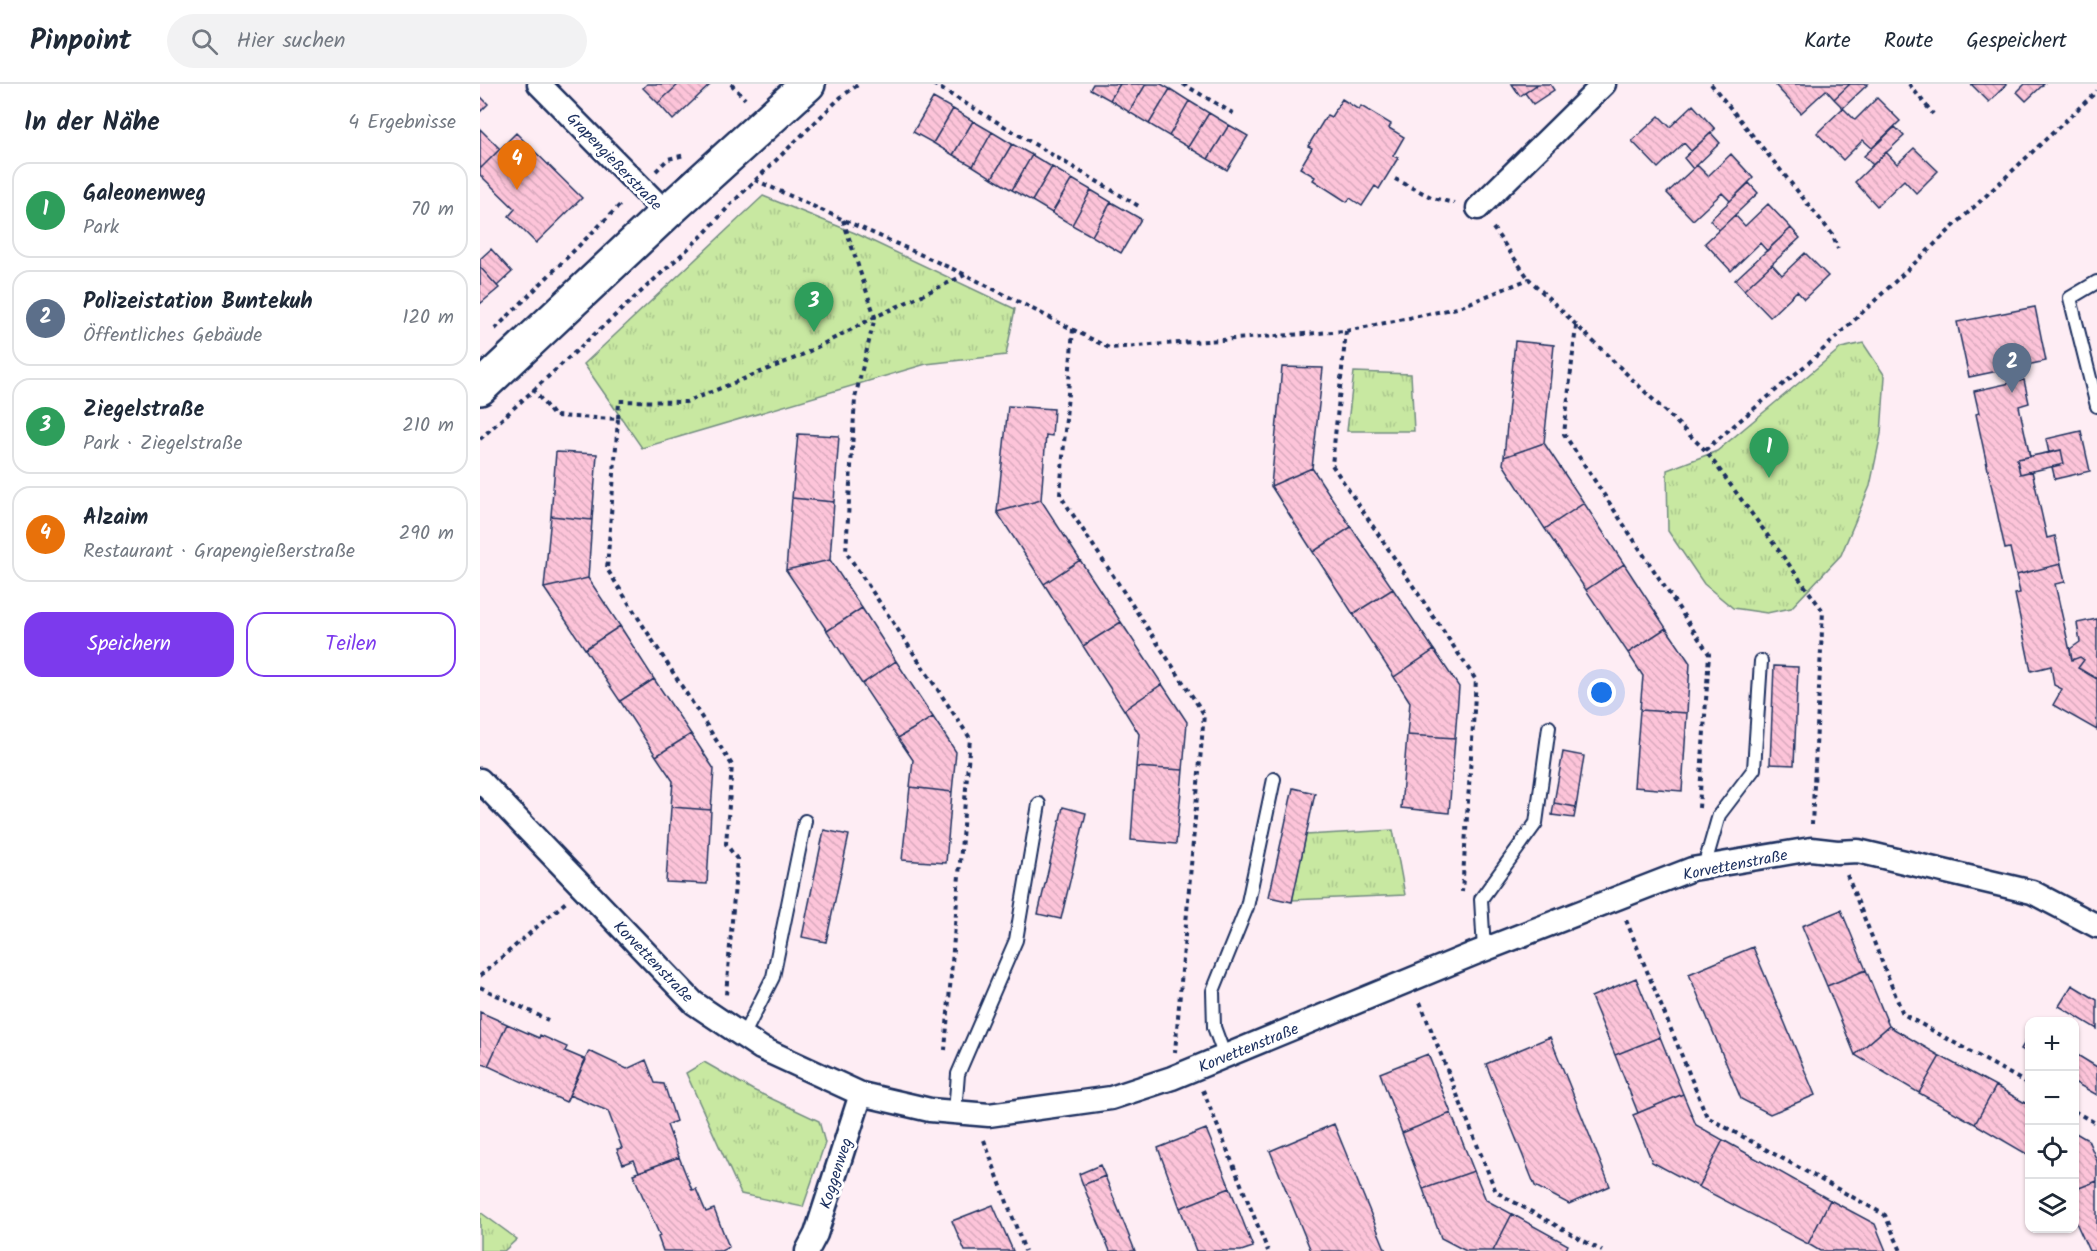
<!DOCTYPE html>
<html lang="de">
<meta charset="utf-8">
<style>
body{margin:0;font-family:Kalam,sans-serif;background:#f2f2f3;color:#1f2937}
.controls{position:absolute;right:18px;bottom:18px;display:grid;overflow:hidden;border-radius:12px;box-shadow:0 2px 4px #0004}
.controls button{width:54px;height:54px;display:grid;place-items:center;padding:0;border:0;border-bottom:2px solid #e0e1e3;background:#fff;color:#1f2937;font:30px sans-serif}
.you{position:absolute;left:1122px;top:609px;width:21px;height:21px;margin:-15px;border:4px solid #fff;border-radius:50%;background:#1a73e8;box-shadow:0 0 0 9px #1a73e833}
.badge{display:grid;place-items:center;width:39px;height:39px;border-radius:50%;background:#7c3aed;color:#fff;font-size:20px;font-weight:700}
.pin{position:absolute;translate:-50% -50px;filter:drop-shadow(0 2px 3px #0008)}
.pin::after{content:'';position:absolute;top:32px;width:21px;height:18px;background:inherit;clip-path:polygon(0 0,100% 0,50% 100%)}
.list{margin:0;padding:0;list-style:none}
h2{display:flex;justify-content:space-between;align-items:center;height:78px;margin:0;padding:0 24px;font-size:26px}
h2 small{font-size:20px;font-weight:400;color:#747a83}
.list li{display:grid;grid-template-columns:39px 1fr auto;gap:18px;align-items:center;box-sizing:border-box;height:96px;margin:0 12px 12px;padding:0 12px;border:2px solid #e0e1e3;border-radius:18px}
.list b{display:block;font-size:22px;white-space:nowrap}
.list p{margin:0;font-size:20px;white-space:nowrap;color:#747a83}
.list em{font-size:20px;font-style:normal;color:#747a83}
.actions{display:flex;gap:12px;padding:18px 24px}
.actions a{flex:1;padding:14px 0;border:2px solid #7c3aed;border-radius:18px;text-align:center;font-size:21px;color:#7c3aed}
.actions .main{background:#7c3aed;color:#fff}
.icon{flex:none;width:33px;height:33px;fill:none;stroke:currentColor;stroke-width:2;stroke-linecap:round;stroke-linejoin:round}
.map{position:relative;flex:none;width:1617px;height:1167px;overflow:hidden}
header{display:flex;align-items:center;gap:36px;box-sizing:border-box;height:84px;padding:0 30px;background:#fff;border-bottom:2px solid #e0e1e3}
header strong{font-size:28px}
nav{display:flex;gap:33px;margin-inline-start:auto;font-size:21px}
.search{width:420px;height:54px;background:#f2f2f3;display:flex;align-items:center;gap:15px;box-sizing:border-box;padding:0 21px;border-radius:33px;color:#747a83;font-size:22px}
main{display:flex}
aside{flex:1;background:#fff}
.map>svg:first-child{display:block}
.park{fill:url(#park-tufts);stroke:#728c80;stroke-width:1.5}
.building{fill:url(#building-back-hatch);stroke:#1b2f5e;stroke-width:1.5}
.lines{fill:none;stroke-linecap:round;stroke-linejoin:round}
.service-casing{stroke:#1b2f5e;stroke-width:16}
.minor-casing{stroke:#1b2f5e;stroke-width:27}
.secondary-casing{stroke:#1b2f5e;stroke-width:38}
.path{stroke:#1b2f5e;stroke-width:4;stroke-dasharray:4.5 4.5;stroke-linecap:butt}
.service{stroke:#fff;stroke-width:12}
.minor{stroke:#fff;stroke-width:22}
.secondary{stroke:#fff;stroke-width:33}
.labels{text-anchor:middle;stroke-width:6;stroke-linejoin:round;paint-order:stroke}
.street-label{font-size:16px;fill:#1b2f5e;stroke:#fff}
</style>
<header>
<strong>Pinpoint</strong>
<div class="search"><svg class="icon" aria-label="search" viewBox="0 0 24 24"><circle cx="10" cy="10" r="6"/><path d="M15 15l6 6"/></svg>Hier suchen</div>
<nav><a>Karte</a><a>Route</a><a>Gespeichert</a></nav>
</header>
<main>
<aside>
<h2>In der Nähe<small>4 Ergebnisse</small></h2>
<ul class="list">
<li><span class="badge" style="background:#2e9e5b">1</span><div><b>Galeonenweg</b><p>Park</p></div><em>70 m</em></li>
<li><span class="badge" style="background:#5c6f8a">2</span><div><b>Polizeistation Buntekuh</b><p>Öffentliches Gebäude</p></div><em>120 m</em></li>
<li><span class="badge" style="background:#2e9e5b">3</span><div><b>Ziegelstraße</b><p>Park · Ziegelstraße</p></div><em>210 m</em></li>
<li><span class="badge" style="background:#e8710a">4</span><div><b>Alzaim</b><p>Restaurant · Grapengießerstraße</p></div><em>290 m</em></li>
</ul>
<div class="actions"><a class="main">Speichern</a><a>Teilen</a></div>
</aside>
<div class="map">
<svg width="1617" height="1167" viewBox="0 0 1617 1167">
<defs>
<pattern id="park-tufts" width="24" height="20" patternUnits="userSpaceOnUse" patternTransform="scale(1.5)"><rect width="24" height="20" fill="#c8e8a1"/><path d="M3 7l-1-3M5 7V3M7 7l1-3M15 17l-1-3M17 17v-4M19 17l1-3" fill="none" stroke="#abc78d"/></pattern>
<pattern id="building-back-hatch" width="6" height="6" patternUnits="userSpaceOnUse" patternTransform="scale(1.5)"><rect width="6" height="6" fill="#fdc4d9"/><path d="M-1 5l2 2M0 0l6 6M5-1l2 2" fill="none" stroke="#d8a9bd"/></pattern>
</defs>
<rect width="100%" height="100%" fill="#feedf4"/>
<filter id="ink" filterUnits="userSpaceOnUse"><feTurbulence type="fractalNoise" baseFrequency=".0167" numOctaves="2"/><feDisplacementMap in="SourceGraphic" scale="12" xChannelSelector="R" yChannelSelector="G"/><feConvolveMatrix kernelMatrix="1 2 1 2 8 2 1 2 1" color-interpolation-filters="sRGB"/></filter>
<g filter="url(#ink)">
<!-- park -->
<path class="park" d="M283 112 375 149 535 225 526 271 446 280 162 364 104 280Z
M1383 259 1405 292 1401 350 1390 402 1361 471 1311 524 1287 529 1253 524 1224 500 1188 447 1187 386 1237 367 1361 264Z
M874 288 931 290 934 347H867Z
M913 746 925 811 812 816 826 751Z
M224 978 273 1006 339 1037 345 1059 323 1123 261 1110 206 989Z
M0 1128 37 1155 24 1167H0Z"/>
<!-- building -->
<path class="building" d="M167 0H199L178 19 163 4Z
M199 0H231L193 36 178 19Z
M613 0H640L630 16 610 5Z
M640 0H666L649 28 630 16Z
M666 0H681L690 5 669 40 649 28Z
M1032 0H1058L1040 12Z
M1058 0H1070L1074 6 1053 20 1045 9Z
M1298 0H1370L1354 15 1346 6 1321 29 1296 2Z
M1370 0H1388L1363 24 1354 15Z
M1491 0H1527L1509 18Z
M1545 0H1564L1546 17 1537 8Z
M690 5 709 17 689 52 669 40Z
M0 12 8 20 0 28Z
M453 14 473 25 453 59 433 48Z
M1397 14 1420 37 1392 64 1383 56 1363 76 1337 49 1363 24 1375 36Z
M862 15 879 26 881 22 911 40 909 44 924 53 913 72 918 74 899 105 895 102 882 122 870 114 867 118 833 96 835 93 820 84 832 64 828 62 847 31 851 33Z
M709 17 729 29 708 63 689 52Z
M1213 21 1235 45 1211 67 1204 59 1178 84 1152 57 1179 32 1190 43Z
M473 25 493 37 473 71 453 59Z
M729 29 749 41 728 75 708 63Z
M493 37 512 48 493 82 473 71Z
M749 41 768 52 747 86 728 75Z
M1415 43 1424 52 1393 81 1384 72Z
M0 45 20 65 1 84 0 83Z
M512 48 532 60 512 94 493 82Z
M36 49 102 114 56 159 29 132 35 125 0 91V85Z
M1231 49 1240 59 1213 85 1204 74Z
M532 60 552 71 532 106 512 94Z
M1434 64 1458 87 1436 109 1424 96 1397 122 1375 98 1406 68 1417 80Z
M1251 70 1273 94 1250 117 1242 109 1213 136 1187 109 1217 81 1228 92Z
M552 71 572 83 552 117 532 106Z
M572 83 592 95 572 129 552 117Z
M592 95 611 106 592 141 572 129Z
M1269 99 1278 109 1239 146 1230 136Z
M611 106 631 118 612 152 592 141Z
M631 118 661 135 641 169 612 152Z
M1288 120 1311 144 1287 167 1280 159 1251 187 1225 159 1255 131 1265 142Z
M1311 144 1320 154 1264 206 1255 196Z
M11 165 32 188 17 202 0 183V175Z
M1325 169 1348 192 1324 215 1317 207 1290 233 1264 206 1292 180 1302 191Z
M0 183 19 204 0 220Z
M1555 223 1566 277 1489 293 1477 238Z
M1035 257 1074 261 1064 359 1024 373Z
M802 283 843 284 832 384 791 402Z
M1544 296 1549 319 1539 322 1550 373 1537 375 1540 390 1552 387 1567 454 1575 452 1581 480 1536 491 1530 464 1525 465 1496 330 1499 329 1494 307Z
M528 322 574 325 572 352 566 351 561 416 517 428Z
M1601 347 1610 387 1575 395 1572 383 1584 380 1581 366 1569 369 1566 355Z
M318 350 359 352 354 418 312 414Z
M1064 359 1104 419 1065 445 1023 380 1024 373Z
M1581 366 1584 380 1540 390 1537 375Z
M76 368 117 370 112 436 71 432Z
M832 384 871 443 833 468 791 402Z
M312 414 354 418 350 476 306 486Z
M561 416 600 476 564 500 517 428Z
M1104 419 1144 480 1106 506 1065 445Z
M71 432 112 436 108 494 64 504Z
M871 443 913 505 873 530 833 468Z
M350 476 382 524 347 547 306 486Z
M600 476 641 538 603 562 564 500Z
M1144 480 1186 544 1148 569 1106 506Z
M1581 480 1585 498 1575 500 1592 576 1600 573 1604 576 1598 584 1617 595V646L1573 621 1582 605 1574 601 1571 582 1551 587 1535 510 1540 509 1536 491Z
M108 494 140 542 105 565 64 504Z
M913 505 954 566 914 593 873 530Z
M382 524 416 577 382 600 347 547Z
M1617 535V595L1598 584 1604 576 1600 573 1592 576 1590 565 1600 558 1597 539Z
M641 538 682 600 644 626 603 562Z
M140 542 174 595 140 617 105 565Z
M1186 544 1210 579 1207 629 1160 626 1163 592 1148 569Z
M954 566 979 603 975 654 927 651 930 618 914 593Z
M416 577 453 633 418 654 382 600Z
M1294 582 1318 583 1314 681 1290 680Z
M174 595 211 650 176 672 140 617Z
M682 600 707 638 703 686 656 683 659 650 644 626Z
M1160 626 1207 629 1202 707 1154 703Z
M453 633 476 668 472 708 430 703 433 676 418 654Z
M211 650 234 685 231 726 191 723 193 697 176 672Z
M927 651 975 654 969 729 921 724Z
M1083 668 1104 672 1096 723 1074 719Z
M656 683 703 686 696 760 651 756Z
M430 703 472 708 466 779 422 776Z
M813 704 835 709 812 818 789 813Z
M1074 719 1096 723 1094 734 1072 731Z
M191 723 231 726 227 800 186 798Z
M583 723 606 729 581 835 558 830Z
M344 746 369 751 346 858 322 853Z
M1361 826 1386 886 1347 902 1322 842Z
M1273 863 1335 1011 1290 1030 1261 1015 1209 890Z
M1386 886 1409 942 1375 971 1347 902Z
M1156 894 1180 953 1135 971 1111 913Z
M1592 901 1617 916V945L1579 922Z
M0 928 27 940 8 982 0 979Z
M27 940 59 954 60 951 87 963 85 967 106 976 86 1018 8 982Z
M1409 942 1460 972 1439 1009 1375 971Z
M1550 950V970L1541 965Z
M1070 953 1130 1102 1089 1120 1055 1102 1006 980Z
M1180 953 1203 1010 1158 1029 1135 971Z
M109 967 147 985 166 976 175 999 184 1000 196 1037 187 1041 199 1073 159 1088 154 1076 143 1080 137 1065 142 1064 128 1027 89 1011Z
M1594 969 1617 983V1011L1594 998Z
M948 970 971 1029 922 1049 900 989Z
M1460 972 1516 1002 1495 1040 1439 1009Z
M1516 1002 1550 1022V1072L1495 1040Z
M1203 1010 1216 1041 1243 1056 1219 1103 1172 1078 1153 1031Z
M971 1029 994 1087 943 1105 922 1049Z
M854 1040 906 1167H831L790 1067Z
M726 1045 750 1104 700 1124 678 1064Z
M1594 1048 1608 1056 1617 1077V1097L1594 1106Z
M1243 1056 1350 1116 1328 1160 1219 1103Z
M199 1073 212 1106 216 1105 226 1128 234 1125 249 1163 241 1167H183L178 1153 180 1152 153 1090Z
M620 1081 625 1092 603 1101 599 1090Z
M994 1087 1006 1116 1032 1130 1013 1167H986L961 1154 943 1105Z
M625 1092 655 1167H630L603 1101Z
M1617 1097V1167H1609L1594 1134V1106Z
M750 1104 773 1163 761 1167H716L700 1124Z
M1350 1116 1395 1140 1406 1167H1340L1328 1160Z
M513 1121 533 1167H485L472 1137Z
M1032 1130 1088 1161 1085 1167H1013Z"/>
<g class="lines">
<defs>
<path id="service" d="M1617 198 1590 214 1617 322
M1224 783 1239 731 1274 685 1281 577
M1004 866 1001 815 1056 739 1069 643
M263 952 293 893 325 737
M745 973 734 943 733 907 767 823 794 695
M475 1028 478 990 536 856 559 720"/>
<path id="minor" d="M59 0 186 129
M998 124 1124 0
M0 696 214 919 281 964 381 1010 450 1026 509 1031 631 1014 692 994 993 870 1212 785 1331 765 1357 768 1378 767 1552 808 1617 842
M327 1167 336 1150 381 1010"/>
<path id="secondary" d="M0 304 186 129 328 0"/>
</defs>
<!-- service casing -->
<use href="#service" class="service-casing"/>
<!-- minor casing -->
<use href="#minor" class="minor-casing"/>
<!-- secondary casing -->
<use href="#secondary" class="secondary-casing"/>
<!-- path -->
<path class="path" d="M251 0 265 15
M453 0 662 124
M703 0 756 31
M1231 0 1352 150 1358 165
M1429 0 1453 30
M176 87 188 75 205 71
M915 95 953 114 974 119
M275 96 486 191 629 264 866 247 977 224 1049 195 1225 366 1343 527 1332 740
M363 136 395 233 375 314 366 468 490 654 465 966
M1013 144 1049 195
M1096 242 1084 350 1229 570 1219 724
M15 245 142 119
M593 245 580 411 724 630 695 968
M866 247 852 381 996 596 982 808
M53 305 74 332 138 335 139 317 206 318 318 273 395 233 485 191
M138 335 127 485 252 681 246 760 257 775 246 911
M0 355 223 151 251 120 361 13 379 0
M1225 366 1333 275 1617 7
M1367 791 1423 930 1550 1001
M1146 836 1227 1033 1405 1131 1421 1167
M0 892 86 818
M0 903 68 936
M940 918 1016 1108 1122 1167
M723 1006 788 1167
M1594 1027 1617 1040
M504 1056 545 1167"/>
<!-- service -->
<use href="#service" class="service"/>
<!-- minor -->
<use href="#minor" class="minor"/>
<!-- secondary -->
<use href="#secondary" class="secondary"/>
</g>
</g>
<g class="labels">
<!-- street labels -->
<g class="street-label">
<text transform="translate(135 77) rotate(46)" y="6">Grapengießerstraße</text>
<text transform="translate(1255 780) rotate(-11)" y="6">Korvettenstraße</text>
<text transform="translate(174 877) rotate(46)" y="6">Korvettenstraße</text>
<text transform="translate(768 963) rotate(-22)" y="6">Korvettenstraße</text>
<text transform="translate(355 1089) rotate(-72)" y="6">Koggenweg</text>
</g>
</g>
</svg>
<div class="controls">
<button>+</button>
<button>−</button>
<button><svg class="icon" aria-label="locate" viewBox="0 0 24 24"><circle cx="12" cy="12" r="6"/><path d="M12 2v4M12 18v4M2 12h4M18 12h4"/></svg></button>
<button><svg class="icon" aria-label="layers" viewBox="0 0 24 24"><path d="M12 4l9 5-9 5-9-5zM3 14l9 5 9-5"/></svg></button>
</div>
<div class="you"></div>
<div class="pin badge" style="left:1289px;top:394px;background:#2e9e5b">1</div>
<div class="pin badge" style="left:1532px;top:309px;background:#5c6f8a">2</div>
<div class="pin badge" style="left:334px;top:248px;background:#2e9e5b">3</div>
<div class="pin badge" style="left:37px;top:106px;background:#e8710a">4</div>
</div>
</main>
